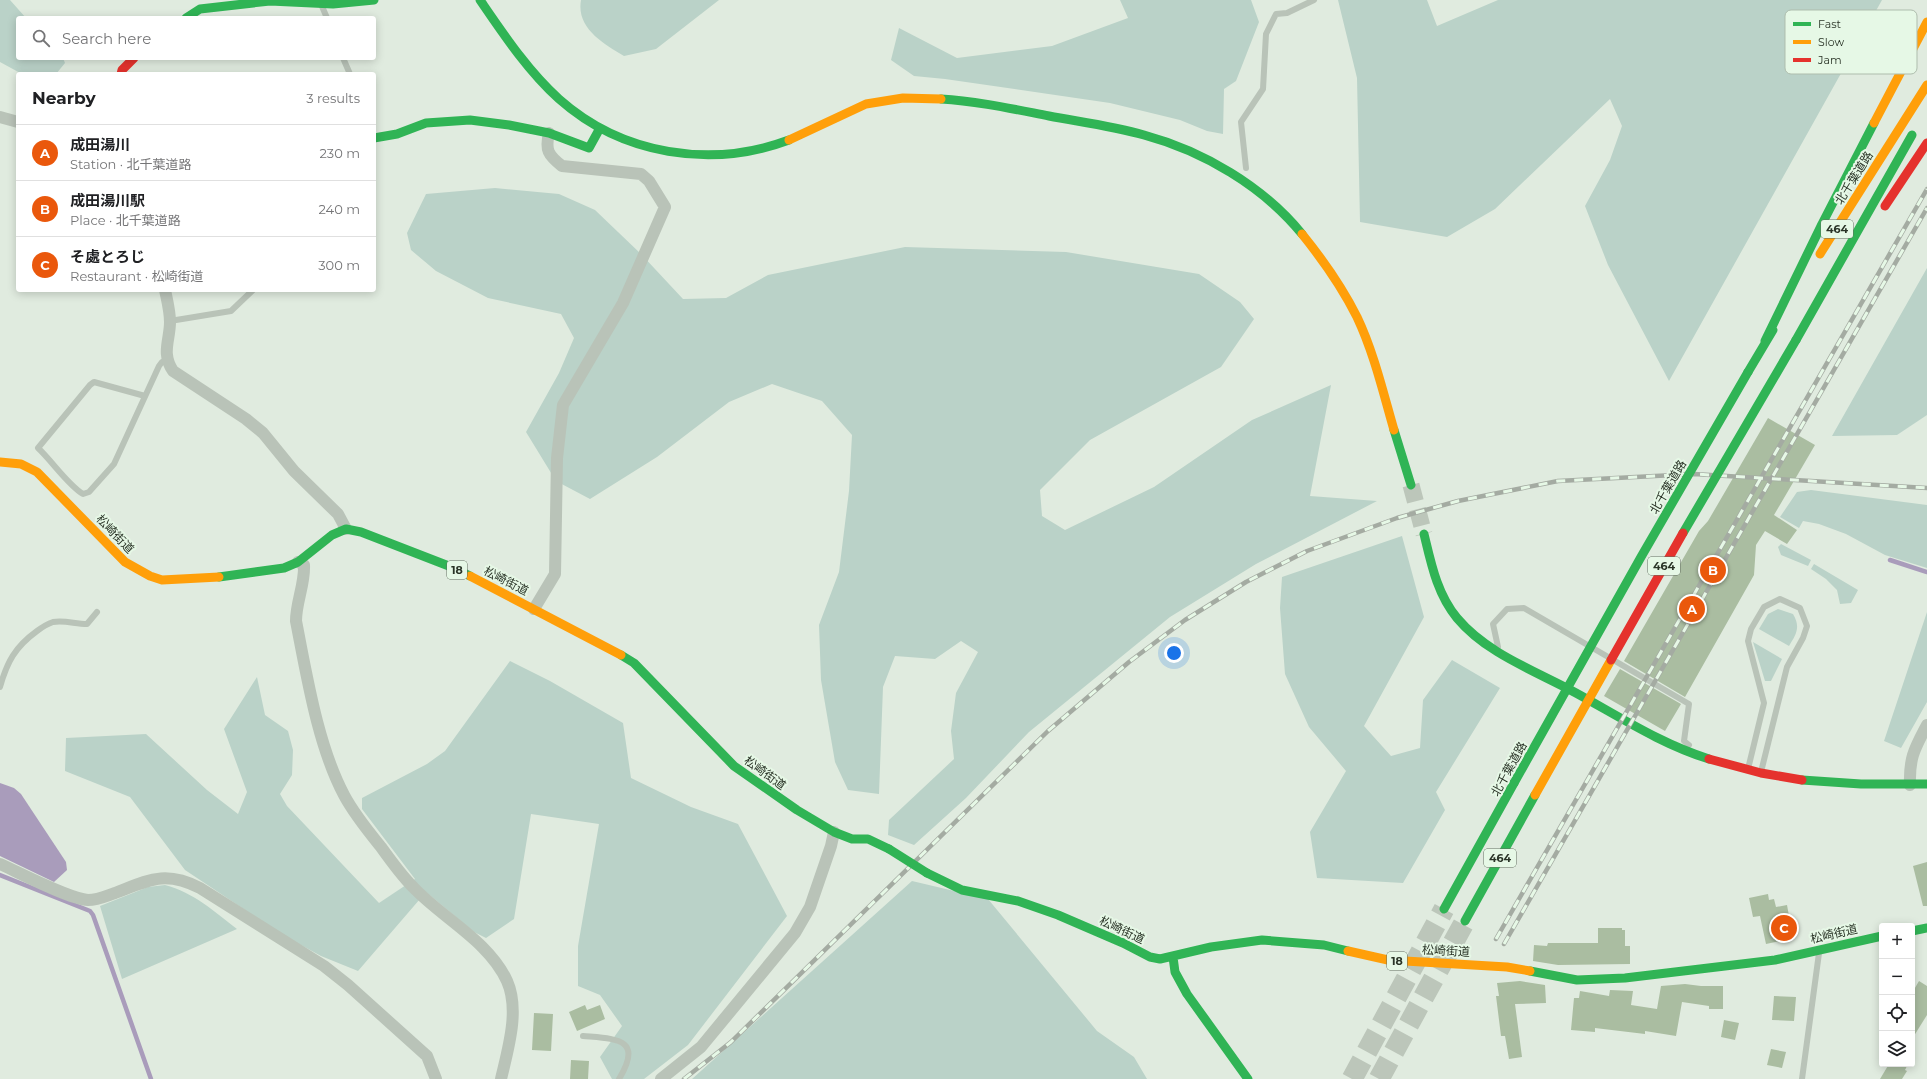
<!DOCTYPE html>
<meta charset="utf-8">
<style>
body{margin:0;font-family:Montserrat,"Noto Sans JP",sans-serif;background:#f2f2f2;color:#202124}
.controls{position:absolute;right:12px;bottom:12px;display:grid;overflow:hidden;border-radius:4px;box-shadow:0 2px 10px #0003}
.controls button{width:36px;height:36px;display:grid;place-items:center;padding:0;border:0;border-bottom:1px solid #e0e0e0;background:#fff;color:#202124;font:20px sans-serif}
.you{position:absolute;left:1174px;top:653px;width:14px;height:14px;margin:-10px;border:3px solid #fff;border-radius:50%;background:#1a73e8;box-shadow:0 0 0 6px #1a73e833}
.badge{display:grid;place-items:center;width:26px;height:26px;border-radius:50%;background:#ea580c;color:#fff;font-size:13px;font-weight:700}
.pin{position:absolute;translate:-50% -50%;border:2px solid #fff;box-shadow:0 1px 4px #0006}
.list{margin:0;padding:0;list-style:none}
h2{display:flex;justify-content:space-between;align-items:center;height:52px;margin:0;padding:0 16px;font-size:17px}
h2 small{font-size:13px;font-weight:400;color:#757577}
.list li{display:grid;grid-template-columns:26px 1fr auto;gap:12px;align-items:center;box-sizing:border-box;height:56px;padding:0 16px;border-top:1px solid #e0e0e0}
.list b{display:block;font-size:15px;white-space:nowrap}
.list p{margin:0;font-size:13px;white-space:nowrap;color:#757577}
.list em{font-size:13px;font-style:normal;color:#757577}
.icon{flex:none;width:22px;height:22px;fill:none;stroke:currentColor;stroke-width:2;stroke-linecap:round;stroke-linejoin:round}
.map{position:relative;flex:none;width:1927px;height:1079px;overflow:hidden}
.search{position:absolute;background:#fff;box-shadow:0 2px 10px #0003;left:16px;top:16px;width:360px;height:44px;display:flex;align-items:center;gap:10px;box-sizing:border-box;padding:0 14px;border-radius:4px;color:#757577;font-size:15px}
.panel{position:absolute;background:#fff;box-shadow:0 2px 10px #0003;left:16px;top:72px;width:360px;height:220px;border-radius:4px}
.map>svg:first-child{display:block}
.green{fill:#bad2c8}
.water{fill:#a99cbb}
.lines{fill:none;stroke-linecap:round;stroke-linejoin:round}
.stream{stroke:#a99cbb;stroke-width:4.5}
.building{fill:#aabda1}
.secondary-tunnel{stroke:#bcc6ba;stroke-width:17;stroke-dasharray:17 8;stroke-linecap:butt}
.highway-tunnel{stroke:#bcc6ba;stroke-width:21;stroke-dasharray:21 10;stroke-linecap:butt}
.lane{stroke:#b9c3b8;stroke-width:6}
.street{stroke:#b9c3b8;stroke-width:12}
.fast{stroke:#30b455;stroke-width:9}
.slow{stroke:#ff9f0a;stroke-width:9}
.jam{stroke:#e5322d;stroke-width:9}
.rail-casing{stroke:#a4aba2;stroke-width:4.5}
.rail{stroke:#e6f8e6;stroke-width:3;stroke-dasharray:9;stroke-linecap:butt}
.fast-bridge{stroke:#30b455;stroke-width:9}
.slow-bridge{stroke:#ff9f0a;stroke-width:9}
.jam-bridge{stroke:#e5322d;stroke-width:9}
.labels{text-anchor:middle;stroke-width:4;stroke-linejoin:round;paint-order:stroke}
.shield{fill:#e6f8e6;stroke:#626f60;stroke-width:1}
.shield-label{font-size:11px;font-weight:bold;fill:#2a3427}
.street-label{font-size:12px;fill:#2a3427;stroke:#e6f8e6}
.key{fill:#e6f8e6;stroke:#aebdad;stroke-width:1}
.key-label{font-size:11px;fill:#2a3427}
</style>
<div class="map">
<svg width="1927" height="1079" viewBox="0 0 1927 1079">
<rect width="100%" height="100%" fill="#e0ebdf"/>
<!-- green -->
<path class="green" d="M0 0H10L26 18H18V58H63L65 63 56 74H22L0 62Z
M581 0H719L656 49 624 56C603 43 576 28 581 0Z
M1120 0H1251L1259 22 1236 81 1224 89 1223 134 1207 131 1180 120 1110 103 945 79 914 76 891 60 899 28 957 58 1052 46 1128 18Z
M1338 0H1427L1437 26 1498 0H1882L1669 381 1608 265 1585 206 1610 160 1622 126 1610 99 1495 209 1447 237 1360 222 1357 78Z
M495 188 559 194 595 210 641 254 683 299 726 298 768 275 905 247 1066 252 1199 274 1240 302 1254 319 1221 367 1090 440 1040 490 1042 516 1065 530 1154 487 1252 420 1331 385 1310 496 1377 501 1256 564 1170 617 1029 732 966 798 914 845 888 835 889 820 954 759 951 731 956 693 978 652 961 641 935 659 895 656 883 687 879 794 848 790 835 762 821 680 819 625 839 572 849 491 852 435 822 401 772 384 729 402 657 457 590 499 556 481 526 432 559 373 574 338 561 314 488 298 436 271 411 250 407 233 426 194Z
M1927 268V415L1897 435 1832 436Z
M1811 490 1927 505V568L1885 555 1846 534 1819 524 1803 521 1799 528 1780 517 1797 492Z
M1402 536 1424 617 1364 726 1391 756 1420 748 1423 700 1452 660 1500 688 1436 792 1445 810 1403 883 1317 878 1310 832 1346 771 1309 727 1285 674 1280 608 1282 577Z
M1781 544 1811 560 1808 566 1781 555 1778 547Z
M1814 564 1858 590 1851 603 1840 604 1837 590 1826 579 1811 569Z
M1778 609 1793 614C1801 627 1796 635 1789 646L1759 629 1768 614Z
M1927 612V702L1901 748 1884 741Z
M1753 642 1782 659 1771 681H1765Z
M510 661 550 681 623 723 631 778 691 807 738 824 787 916 688 1045 644 1079H612L600 1057 622 1026 600 995 578 986V946L599 824 531 814 514 919 486 938 474 932 426 892 358 971 321 956 281 934 185 870 130 797 65 771 66 738 146 734 207 790 238 814 247 792 224 729 257 677 265 715 288 731 293 750 292 775 280 794 287 806 379 903 415 879 362 809V798L427 764 445 751Z
M912 881 988 899 1097 1031 1134 1057 1147 1079H692Z
M165 885C193 892 215 912 237 929L122 979 100 906 148 887Z"/>
<!-- water -->
<path class="water" d="M0 783 14 788 21 794 66 862 67 870 54 882 0 856Z"/>
<g class="lines">
<!-- stream -->
<path class="stream" d="M1890 560 1927 572
M0 875 90 911 93 915 151 1079"/>
</g>
<!-- building -->
<path class="building" d="M1768 418 1815 445 1774 515 1797 530 1787 544 1765 531 1756 545 1754 575 1685 697 1624 661 1699 531 1708 521Z
M1620 669 1681 704 1665 731 1604 696Z
M1927 862V906H1923L1913 866Z
M1768 894 1769 900 1774 899 1776 907 1787 905 1793 938 1766 944 1760 916 1753 917 1749 898Z
M1598 928H1622V930H1625V946H1630V964L1558 965 1533 961 1534 945 1547 946 1548 943H1598Z
M1520 981 1545 985 1546 1003 1515 1004 1522 1057 1509 1059 1505 1036H1501L1496 996H1499L1497 983Z
M1919 981 1927 986V1015L1912 1039V993Z
M1685 984 1701 986H1723V1009H1709V1006L1682 1002 1676 1036 1645 1031V1034L1595 1028V1032L1571 1030 1574 998H1579L1580 991 1609 996 1610 990 1633 991 1631 1005 1657 1009 1661 986Z
M1774 996 1796 997 1794 1021 1772 1020Z
M585 1005 587 1010 600 1005 605 1019 577 1031 569 1012Z
M534 1013 553 1014 551 1051 532 1050Z
M1724 1020 1739 1023 1735 1040 1721 1037Z
M1771 1049 1786 1052 1782 1068 1767 1065Z
M571 1060 589 1061 588 1079H570Z
M1889 1064H1908L1905 1070 1907 1071 1902 1079H1880Z"/>
<g class="lines">
<!-- secondary-tunnel -->
<path class="secondary-tunnel" d="M1411 485 1424 534"/>
<!-- highway-tunnel -->
<path class="highway-tunnel" d="M1352 1079 1444 909
M1379 1079 1465 921"/>
<!-- lane -->
<path class="lane" d="M321 4 327 18
M343 58 350 74
M1246 168 1241 122 1263 89 1266 34 1276 14 1287 13 1314 0
M170 321 231 311 253 290
M145 396 94 382 90 385 38 448C52 461 68 485 83 494L89 492 114 464 159 366 162 362 167 360
M1498 647 1493 624 1507 609 1524 608 1689 704 1684 741 1689 745
M0 687C7 662 15 647 37 631 41 628 47 624 53 622 65 620 75 624 87 624L97 612
M1748 769 1764 703 1748 641 1751 629 1764 607 1780 599 1800 608 1807 626 1803 638 1787 667 1761 772
M583 1036C616 1039 644 1038 619 1079
M1802 1079 1819 953"/>
<!-- street -->
<path class="street" d="M0 117 18 122
M165 290C167 300 170 311 170 322 170 340 161 353 173 371L246 419 263 433 294 471 338 514 346 529
M298 562 304 565C305 584 296 602 296 621 307 677 318 746 344 795 354 814 368 831 381 847 391 861 401 875 413 887 442 918 489 941 507 981 520 1010 508 1049 501 1079
M534 609 555 574 557 458 563 405 623 303 665 207 649 181 641 174 562 166C548 155 545 150 549 133
M1910 785C1909 757 1915 748 1927 725
M0 864C20 873 69 899 88 900 98 900 106 896 115 893 149 880 165 870 200 888L324 966 348 985 427 1056 436 1079
M661 1079 701 1047 795 933 810 907 831 846 834 832"/>
<!-- fast -->
<path class="fast" d="M480 0C504 35 528 71 559 99 622 155 711 169 789 140
M186 18 200 9 270 1 333 4 374 0
M941 99C977 101 1013 109 1049 116 1081 122 1113 126 1144 135 1203 151 1263 186 1302 234
M374 138 397 134 426 123 470 120 509 125 549 133 589 148 600 128
M1796 340 1912 135
M1765 341 1822 224 1874 123
M1748 372 1773 330
M1394 430 1411 485
M1424 534C1431 563 1437 594 1457 618 1487 654 1536 671 1576 693 1620 717 1661 744 1709 759
M219 577 284 568 298 562 332 535 346 529 361 532 454 568 470 576
M621 655 634 663 734 766 797 810 834 832 852 839H868L889 849
M1802 780 1861 784H1927
M927 873 962 890 1018 901 1058 915 1123 943 1150 957 1160 959 1211 947 1262 940 1324 945 1348 951
M1444 909 1514 783
M1465 921 1535 795
M1912 931 1927 928
M1173 957 1175 972 1187 994 1248 1079
M1530 971 1577 980 1625 978 1775 960 1882 936"/>
<!-- slow -->
<path class="slow" d="M1874 123 1927 22
M789 140 866 104 903 98 941 99
M1302 234C1323 260 1342 287 1357 317 1374 353 1383 392 1394 430
M1820 254 1927 85
M0 462 21 464 37 472 125 562 150 576 162 580 219 577
M470 576 621 655
M1348 951 1388 960 1507 967 1530 971"/>
<!-- jam -->
<path class="jam" d="M121 74 122 70 134 58
M1885 206 1927 143
M1709 759 1761 773 1802 780"/>
<defs>
<path id="rail" d="M1496 939 1927 189
M1504 944 1927 208
M684 1079 731 1042 1048 731 1129 662 1185 620 1246 582 1307 551 1397 518 1458 501 1558 481 1694 474 1927 488"/>
</defs>
<!-- rail casing -->
<use href="#rail" class="rail-casing"/>
<!-- rail -->
<use href="#rail" class="rail"/>
<!-- fast-bridge -->
<path class="fast-bridge" d="M1683 533 1796 340
M1514 783 1641 557 1748 372
M889 849 927 873"/>
<!-- slow-bridge -->
<path class="slow-bridge" d="M1535 795 1611 660"/>
<!-- jam-bridge -->
<path class="jam-bridge" d="M1611 660 1683 533"/>
</g>
<g class="labels">
<!-- shield labels -->
<g class="shield">
<rect x="1821" y="220" width="32" height="18" rx="3"/>
<rect x="1648" y="557" width="32" height="18" rx="3"/>
<rect x="447" y="561" width="20" height="18" rx="3"/>
<rect x="1484" y="849" width="32" height="18" rx="3"/>
<rect x="1387" y="952" width="20" height="18" rx="3"/>
</g>
<g class="shield-label">
<text x="1837" y="233">464</text>
<text x="1664" y="570">464</text>
<text x="457" y="574">18</text>
<text x="1500" y="862">464</text>
<text x="1397" y="965">18</text>
</g>
<!-- street labels -->
<g class="street-label">
<text transform="translate(1854 178) rotate(-58)" y="4">北千葉道路</text>
<text transform="translate(1668 487) rotate(-60)" y="4">北千葉道路</text>
<text transform="translate(115 534) rotate(46)" y="4">松崎街道</text>
<text transform="translate(506 581) rotate(27)" y="4">松崎街道</text>
<text transform="translate(1509 769) rotate(-61)" y="4">北千葉道路</text>
<text transform="translate(765 773) rotate(36)" y="4">松崎街道</text>
<text transform="translate(1122 930) rotate(25)" y="4">松崎街道</text>
<text transform="translate(1834 934) rotate(-13)" y="4">松崎街道</text>
<text transform="translate(1446 951) rotate(3)" y="4">松崎街道</text>
</g>
</g>
<!-- legend -->
<rect x="1785" y="10" width="132" height="64" rx="6" class="key"/>
<rect x="1793" y="22" width="18" height="4" fill="#30b455"/>
<rect x="1793" y="40" width="18" height="4" fill="#ff9f0a"/>
<rect x="1793" y="58" width="18" height="4" fill="#e5322d"/>
<g class="key-label">
<text x="1818" y="28">Fast</text>
<text x="1818" y="46">Slow</text>
<text x="1818" y="64">Jam</text>
</g>
</svg>
<div class="controls">
<button>+</button>
<button>−</button>
<button><svg class="icon" aria-label="locate" viewBox="0 0 24 24"><circle cx="12" cy="12" r="6"/><path d="M12 2v4M12 18v4M2 12h4M18 12h4"/></svg></button>
<button><svg class="icon" aria-label="layers" viewBox="0 0 24 24"><path d="M12 4l9 5-9 5-9-5zM3 14l9 5 9-5"/></svg></button>
</div>
<div class="you"></div>
<div class="pin badge" style="left:1692px;top:609px">A</div>
<div class="pin badge" style="left:1713px;top:570px">B</div>
<div class="pin badge" style="left:1784px;top:928px">C</div>
<div class="search"><svg class="icon" aria-label="search" viewBox="0 0 24 24"><circle cx="10" cy="10" r="6"/><path d="M15 15l6 6"/></svg>Search here</div>
<section class="panel">
<h2>Nearby<small>3 results</small></h2>
<ul class="list">
<li><span class="badge">A</span><div><b>成田湯川</b><p>Station · 北千葉道路</p></div><em>230 m</em></li>
<li><span class="badge">B</span><div><b>成田湯川駅</b><p>Place · 北千葉道路</p></div><em>240 m</em></li>
<li><span class="badge">C</span><div><b>そ處とろじ</b><p>Restaurant · 松崎街道</p></div><em>300 m</em></li>
</ul>
</section>
</div>
